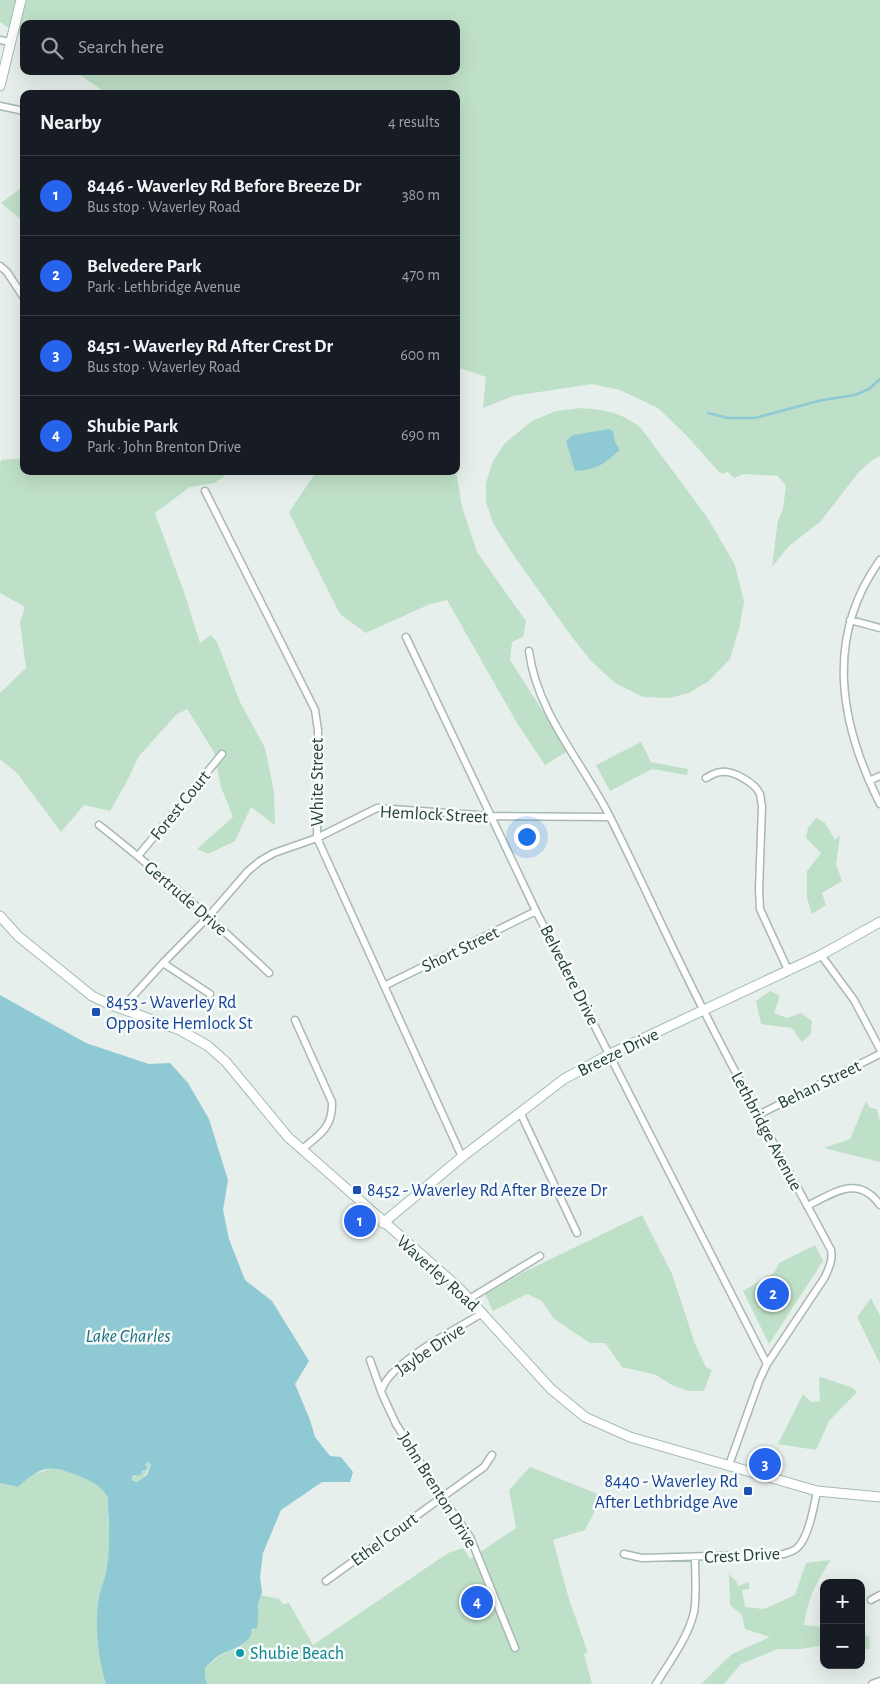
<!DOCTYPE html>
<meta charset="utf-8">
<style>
body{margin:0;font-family:"Alegreya Sans",sans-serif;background:#20242c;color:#f1f3f6}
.controls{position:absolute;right:15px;bottom:15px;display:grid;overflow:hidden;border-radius:10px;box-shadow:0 5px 20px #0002}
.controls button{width:45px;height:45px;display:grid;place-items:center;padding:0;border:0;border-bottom:1px solid #363941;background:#171b24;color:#f1f3f6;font:25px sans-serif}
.you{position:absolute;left:526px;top:836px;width:18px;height:18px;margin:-12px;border:4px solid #fff;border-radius:50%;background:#1a73e8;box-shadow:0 0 0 8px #1a73e833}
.badge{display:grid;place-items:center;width:32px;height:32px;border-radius:50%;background:#2563eb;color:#fff;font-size:16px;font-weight:700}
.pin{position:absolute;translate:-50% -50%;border:2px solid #fff;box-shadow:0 1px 5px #0006}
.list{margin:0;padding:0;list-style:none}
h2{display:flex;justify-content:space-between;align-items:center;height:65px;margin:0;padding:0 20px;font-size:21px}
h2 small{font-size:16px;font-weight:400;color:#9ea1a6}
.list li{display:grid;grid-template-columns:32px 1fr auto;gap:15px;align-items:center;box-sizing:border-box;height:80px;padding:0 20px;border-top:1px solid #363941}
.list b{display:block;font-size:19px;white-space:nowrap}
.list p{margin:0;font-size:16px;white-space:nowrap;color:#9ea1a6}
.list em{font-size:16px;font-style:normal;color:#9ea1a6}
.icon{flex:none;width:28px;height:28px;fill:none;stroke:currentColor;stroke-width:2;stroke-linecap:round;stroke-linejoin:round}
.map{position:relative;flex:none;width:880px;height:1684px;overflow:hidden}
.search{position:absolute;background:#171b24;box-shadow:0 5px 20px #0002;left:20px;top:20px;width:440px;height:55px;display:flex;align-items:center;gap:12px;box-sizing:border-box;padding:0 18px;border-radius:10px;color:#9ea1a6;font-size:19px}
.panel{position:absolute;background:#171b24;box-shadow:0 5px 20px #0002;left:20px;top:90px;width:440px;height:385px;border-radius:10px}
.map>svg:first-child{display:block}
.green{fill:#bfe0c8}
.water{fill:#8ec9d4;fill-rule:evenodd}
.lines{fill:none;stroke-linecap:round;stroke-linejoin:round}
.stream{stroke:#8ec9d4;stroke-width:2.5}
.street-casing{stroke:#a8b8b2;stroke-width:9}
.secondary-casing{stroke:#a4bbb3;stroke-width:11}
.street{stroke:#fff;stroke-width:6}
.secondary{stroke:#fff;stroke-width:9}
.transit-dot{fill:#1a4fb4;stroke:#f7fbf9;stroke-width:2}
.culture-dot{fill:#0f9aa8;stroke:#f7fbf9;stroke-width:2}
.labels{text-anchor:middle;stroke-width:5;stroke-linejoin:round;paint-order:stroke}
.street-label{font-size:18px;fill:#24423a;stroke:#f7fbf9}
.transit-label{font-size:18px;fill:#164399;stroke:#f7fbf9;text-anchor:start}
.culture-label{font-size:18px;fill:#0d838f;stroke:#f7fbf9;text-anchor:start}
.water-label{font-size:19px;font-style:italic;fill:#1c6f80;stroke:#f7fbf9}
</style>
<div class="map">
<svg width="880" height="1684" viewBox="0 0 880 1684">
<rect width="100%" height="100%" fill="#e6efeb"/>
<!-- green -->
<path class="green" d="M0 0H880V456L871 461 858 473 820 522 789 546 772 567 778 520 783 509 786 486 778 476 744 474 734 478 727 471 724 474 719 472 686 435 658 408 620 390 592 384 513 396 483 408 486 377 460 368 456 373V94H108L74 71H456V24H24V38L0 22Z
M24 186V222L1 203Z
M581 408C606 410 621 412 641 428L707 517 735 565 744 602 740 625 730 659 709 681 689 693 669 698 643 697 615 683 590 660 569 633 512 553 493 523 486 502V483L493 461 505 443 532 421 556 411Z
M24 458V471H232L214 483 190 487 155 513 185 595 200 643 211 635 217 642 240 702 265 748 274 792 275 825 251 807 235 841 208 854 197 849 233 817 221 787 214 752 187 709 176 715 139 756 126 783 110 811 84 805 61 832 17 773 0 759V693L26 668 20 623 25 607 0 593V464L1 460Z
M456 470 462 507 477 552 526 621 523 637 512 642 510 660 568 751 545 765 517 723 447 600 430 604 366 633 340 614 289 512 317 471H456Z
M641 742 651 762 688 769 687 775 652 769 610 791 596 765Z
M816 818 825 823 835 840 840 835 836 864 842 881 822 893 826 905 812 914 807 898V871L821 853 806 838 808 828Z
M770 991 780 996 774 1013 787 1018 801 1013 812 1021 811 1034 802 1042 792 1028 761 1024 756 1001Z
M866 1101 870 1108 877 1109 880 1122V1162L824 1148 850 1139Z
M642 1215 672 1274 695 1344 706 1367 712 1370 704 1391H688L672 1385 656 1375 622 1367 605 1343H590L554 1319 542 1301 527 1294 493 1311 485 1294 526 1271Z
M815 1245 823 1261 769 1344 743 1291 774 1273 779 1263Z
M871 1298 880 1316V1364L857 1317Z
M821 1377 853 1388 857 1392 829 1421 816 1450 778 1444 803 1394 811 1402 820 1401 819 1378Z
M148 1462 151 1464C147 1473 144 1478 137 1482L132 1479V1476L126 1474 129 1473 134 1477 145 1470V1466Z
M530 1467 603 1496 585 1530 553 1540 568 1596 588 1653 584 1654 592 1684H207L205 1677V1668L221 1655 243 1645 258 1621 257 1610 261 1595 279 1599 283 1604 289 1603 313 1645 448 1553 463 1548 470 1559 516 1528 509 1490Z
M53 1468C67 1470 104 1482 108 1498 110 1505 107 1514 108 1521 110 1537 110 1555 107 1571 105 1579 101 1588 99 1596 94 1621 98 1661 106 1684H0V1483L18 1487 31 1475Z
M831 1560C815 1584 809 1596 804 1625L824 1627V1645L801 1649H778L741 1664 724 1684H701L732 1654 770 1637 745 1629 742 1615 730 1605 729 1574 736 1581 738 1586 749 1582V1589L742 1590 745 1607 764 1609 795 1595 806 1563Z
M861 1634 869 1636 870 1649 861 1650Z"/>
<!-- water -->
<path class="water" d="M609 429 613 431 615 442 620 450C603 464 598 470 575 471L566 441 573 435Z
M0 995 86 1043 149 1064 170 1063 188 1083 209 1119 228 1180 223 1210 229 1239 245 1280 272 1301 309 1361 295 1384 310 1420 315 1437 330 1456 341 1457 353 1472 350 1482H322L281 1510 263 1553 260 1577 262 1592 258 1605V1621L257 1628 252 1629C250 1646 233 1648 220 1655 215 1658 210 1663 205 1668V1677L207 1684H106C98 1661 94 1621 99 1597 101 1587 106 1577 107 1567 111 1544 108 1521 108 1498 102 1486 93 1482 81 1477 51 1464 42 1465 18 1487L0 1483ZM148 1462 151 1464 147 1475 137 1482 132 1480V1476L141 1475 142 1471 146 1470 147 1466 145 1465Z"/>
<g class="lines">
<!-- stream -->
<path class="stream" d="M708 413 728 418H755L822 400 855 395 869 389 880 379"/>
<defs>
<path id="street" d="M0 40 10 42
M0 106 24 111
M0 266 7 272 24 298
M205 491 315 710 318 730 317 838 462 1157
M880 560C824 638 840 724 880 804
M850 620 880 628
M406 637 536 911 767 1364
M529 651C537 714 584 764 611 819 643 883 672 949 705 1013 745 1093 789 1171 831 1250 833 1261 829 1267 825 1277L767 1364 759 1381 729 1465
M706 778C710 776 716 772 721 772 733 770 755 783 760 794 761 798 761 802 762 806L759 890 760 909 788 970
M869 781 880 776
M99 825C159 872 215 922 269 973
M138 856 222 754
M821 955 854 1000 880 1049
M163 963 210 994
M384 986 536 911
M122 1008 163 963 209 916 248 871 260 861 274 853 317 838 377 808 492 816 610 817
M295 1020 332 1102C333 1128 319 1135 301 1150
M520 1112 577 1233
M758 1115 880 1054
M807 1206C834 1193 858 1174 880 1205
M469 1299 540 1256
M370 1360 382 1394 396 1424 442 1497 470 1537 515 1648
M382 1389C391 1362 458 1328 483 1313
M624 1554 642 1558 784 1554C789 1552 795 1551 798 1547 809 1536 814 1506 817 1491
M326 1581 484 1467 492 1455
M871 1600 880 1595
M656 1684C670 1661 688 1638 694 1612 697 1594 695 1575 695 1557
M872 1684 880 1681"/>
<path id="secondary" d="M0 86 21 0
M0 916 18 936 92 996 109 1004 180 1030 208 1046 226 1062 288 1137 458 1287 551 1389 585 1417 630 1437 817 1491 880 1497
M383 1223 462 1157 564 1079 610 1054 821 955 880 922"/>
</defs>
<!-- street casing -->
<use href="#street" class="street-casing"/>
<!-- secondary casing -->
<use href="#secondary" class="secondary-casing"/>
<!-- street -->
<use href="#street" class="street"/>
<!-- secondary -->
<use href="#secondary" class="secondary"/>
</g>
<!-- markers -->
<g class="transit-dot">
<rect x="91" y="1007" width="10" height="10" rx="2.5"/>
<rect x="352" y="1185" width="10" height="10" rx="2.5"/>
<rect x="743" y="1486" width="10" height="10" rx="2.5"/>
</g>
<circle class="culture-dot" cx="240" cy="1653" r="5"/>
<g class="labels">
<!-- street labels -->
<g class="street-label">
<text transform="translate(317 782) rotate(-90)" y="6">White Street</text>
<text transform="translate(180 805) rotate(-51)" y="6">Forest Court</text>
<text transform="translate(434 814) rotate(3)" y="6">Hemlock Street</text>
<text transform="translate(186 898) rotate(41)" y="6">Gertrude Drive</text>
<text transform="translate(460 949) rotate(-26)" y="6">Short Street</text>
<text transform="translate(570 975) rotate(63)" y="6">Belvedere Drive</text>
<text transform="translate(618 1052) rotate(-26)" y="6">Breeze Drive</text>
<text transform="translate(819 1084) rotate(-26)" y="6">Behan Street</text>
<text transform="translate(767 1131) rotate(62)" y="6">Lethbridge Avenue</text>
<text transform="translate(438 1273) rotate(42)" y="6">Waverley Road</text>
<text transform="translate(430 1349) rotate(-34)" y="6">Jaybe Drive</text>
<text transform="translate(438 1490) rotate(58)" y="6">John Brenton Drive</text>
<text transform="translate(384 1539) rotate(-36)" y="6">Ethel Court</text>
<text transform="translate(742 1555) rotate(-3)" y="6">Crest Drive</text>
</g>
<!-- transit labels -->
<g class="transit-label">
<text x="106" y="1008">8453 - Waverley Rd<tspan x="106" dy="21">Opposite Hemlock St</tspan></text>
<text x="367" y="1196">8452 - Waverley Rd After Breeze Dr</text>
<text x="738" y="1487" text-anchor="end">8440 - Waverley Rd<tspan x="738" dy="21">After Lethbridge Ave</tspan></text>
</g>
<!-- culture labels -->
<g class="culture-label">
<text x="250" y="1659">Shubie Beach</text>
</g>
<!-- water labels -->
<g class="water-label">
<text x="128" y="1342">Lake Charles</text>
</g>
</g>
</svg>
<div class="controls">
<button>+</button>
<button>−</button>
</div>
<div class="you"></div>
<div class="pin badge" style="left:360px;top:1221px">1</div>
<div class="pin badge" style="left:773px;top:1294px">2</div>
<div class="pin badge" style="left:765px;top:1464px">3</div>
<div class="pin badge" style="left:477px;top:1602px">4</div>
<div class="search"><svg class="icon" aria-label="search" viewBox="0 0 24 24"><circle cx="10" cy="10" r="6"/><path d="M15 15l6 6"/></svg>Search here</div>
<section class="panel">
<h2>Nearby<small>4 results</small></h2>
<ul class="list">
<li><span class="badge">1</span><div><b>8446 - Waverley Rd Before Breeze Dr</b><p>Bus stop · Waverley Road</p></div><em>380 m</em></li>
<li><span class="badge">2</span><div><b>Belvedere Park</b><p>Park · Lethbridge Avenue</p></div><em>470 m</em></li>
<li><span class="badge">3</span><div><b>8451 - Waverley Rd After Crest Dr</b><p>Bus stop · Waverley Road</p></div><em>600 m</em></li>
<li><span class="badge">4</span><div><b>Shubie Park</b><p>Park · John Brenton Drive</p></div><em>690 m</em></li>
</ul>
</section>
</div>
